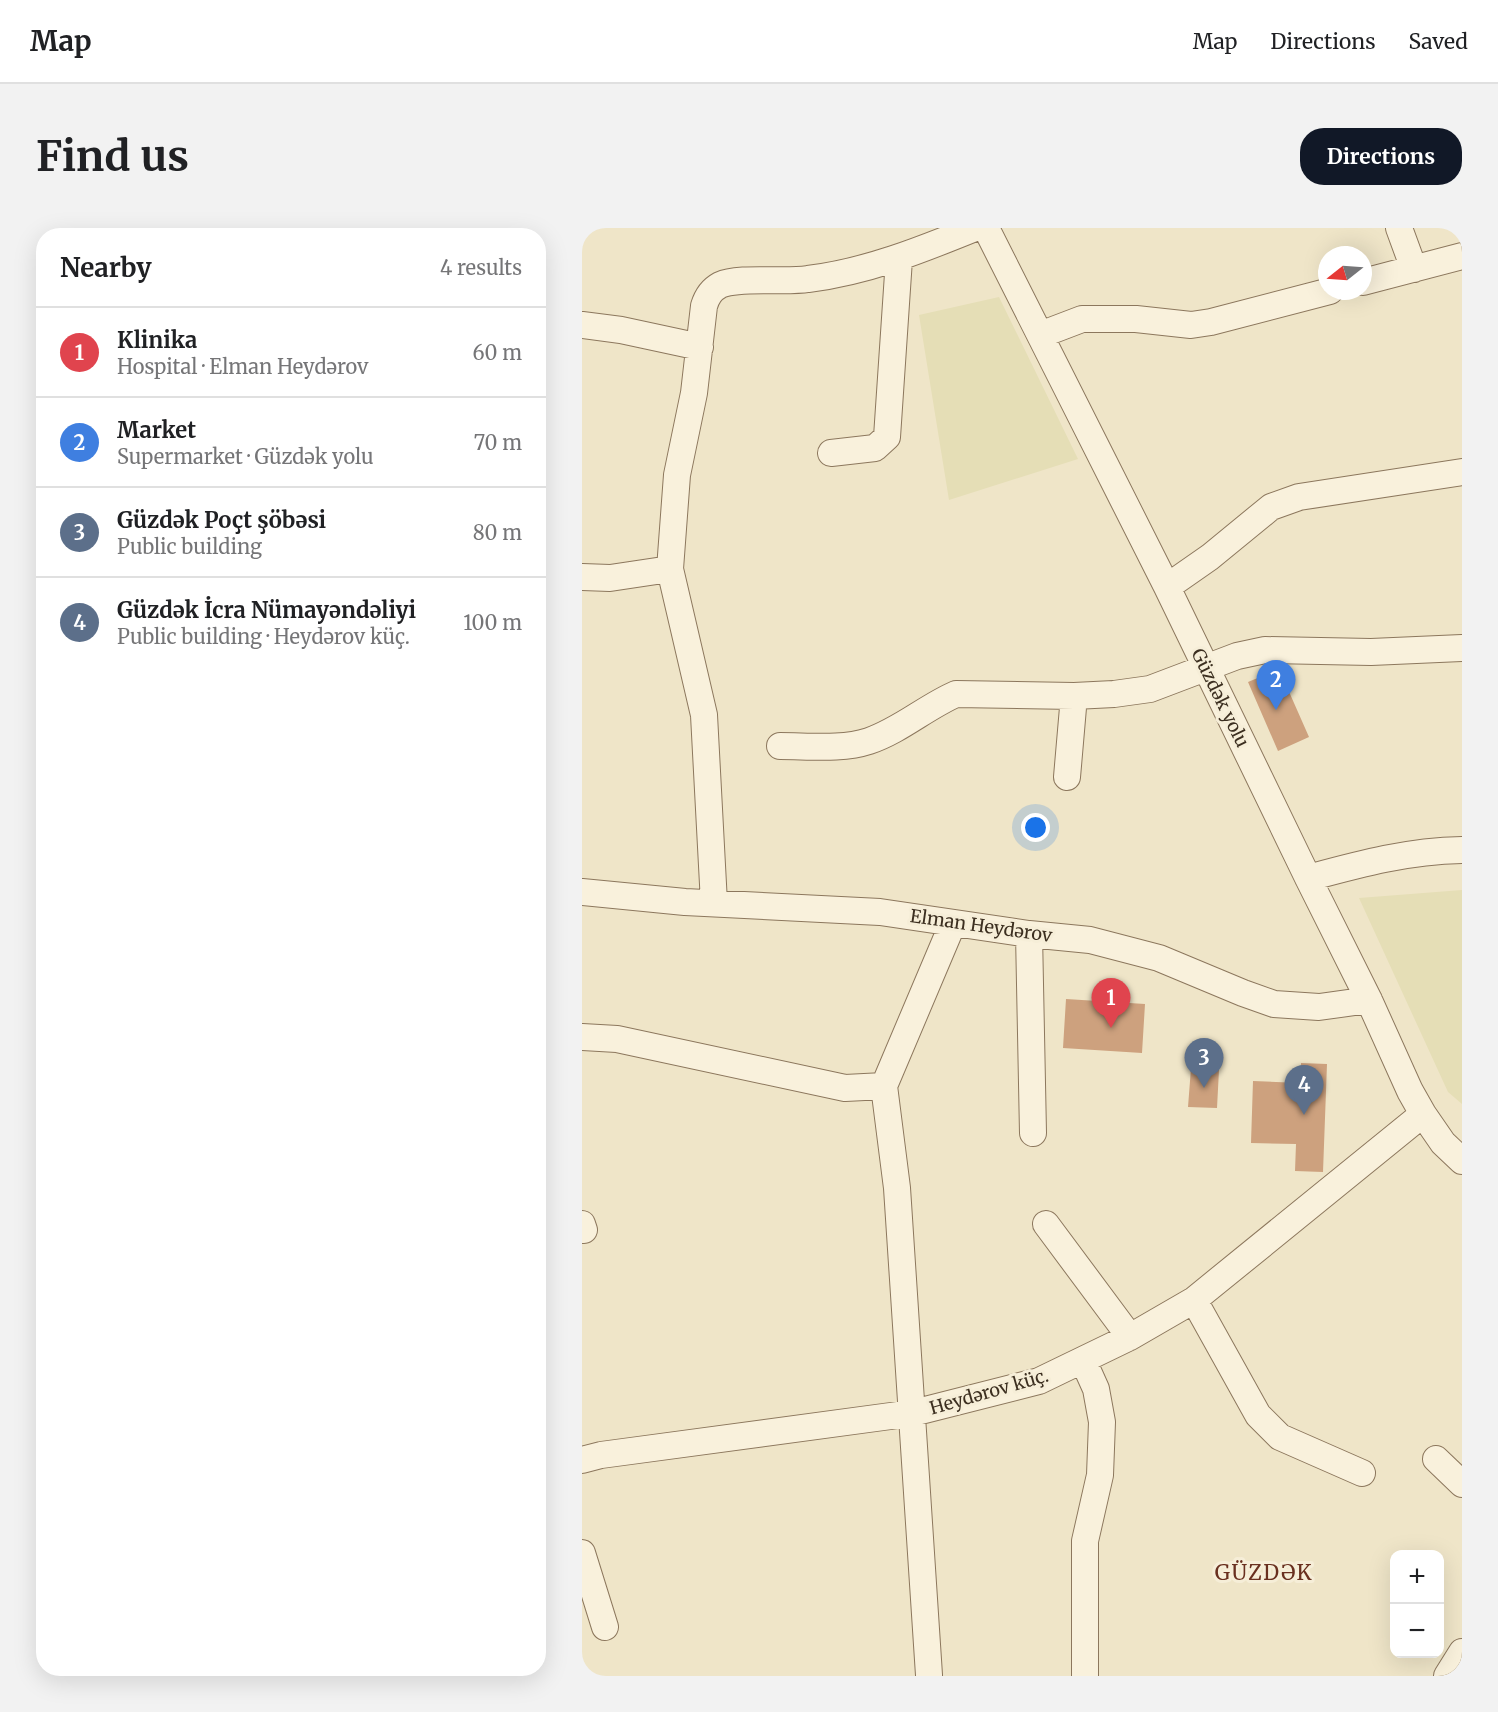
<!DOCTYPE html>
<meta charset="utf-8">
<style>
body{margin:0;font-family:Merriweather,serif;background:#f2f2f2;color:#202124}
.controls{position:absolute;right:18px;bottom:18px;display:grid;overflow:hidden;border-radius:12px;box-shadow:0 6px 24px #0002}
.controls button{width:54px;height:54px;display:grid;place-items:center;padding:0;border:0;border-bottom:2px solid #e0e0e0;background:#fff;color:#202124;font:30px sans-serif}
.compass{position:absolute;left:736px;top:18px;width:54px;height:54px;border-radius:50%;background:#fff;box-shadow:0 6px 24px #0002;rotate:253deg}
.you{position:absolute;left:454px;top:600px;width:21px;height:21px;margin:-15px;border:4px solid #fff;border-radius:50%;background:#1a73e8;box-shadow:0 0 0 9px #1a73e833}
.badge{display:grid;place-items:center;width:39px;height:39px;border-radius:50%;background:#111827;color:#fff;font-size:20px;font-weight:700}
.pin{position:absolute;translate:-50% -50px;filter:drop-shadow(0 2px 3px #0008)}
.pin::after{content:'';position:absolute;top:32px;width:21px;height:18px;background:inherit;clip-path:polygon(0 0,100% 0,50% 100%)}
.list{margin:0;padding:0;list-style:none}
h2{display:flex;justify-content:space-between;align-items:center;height:78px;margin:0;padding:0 24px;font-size:26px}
h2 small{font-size:20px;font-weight:400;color:#757577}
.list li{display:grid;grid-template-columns:39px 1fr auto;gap:18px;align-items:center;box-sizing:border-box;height:90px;padding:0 24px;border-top:2px solid #e0e0e0}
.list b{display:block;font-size:22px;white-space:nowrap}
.list p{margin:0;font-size:20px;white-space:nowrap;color:#757577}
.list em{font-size:20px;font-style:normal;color:#757577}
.map{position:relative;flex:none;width:880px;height:1448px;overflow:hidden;border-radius:24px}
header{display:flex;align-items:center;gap:36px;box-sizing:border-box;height:84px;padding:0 30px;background:#fff;border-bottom:2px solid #e0e0e0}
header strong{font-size:28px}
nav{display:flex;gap:33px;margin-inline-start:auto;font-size:21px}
.intro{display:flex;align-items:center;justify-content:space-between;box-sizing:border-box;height:144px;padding:0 36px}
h1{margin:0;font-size:42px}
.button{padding:15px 27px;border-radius:24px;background:#111827;color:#fff;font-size:21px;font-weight:700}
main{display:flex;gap:36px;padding:0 36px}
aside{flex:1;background:#fff;border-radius:24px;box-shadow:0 6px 24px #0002}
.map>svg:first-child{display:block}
.farmland{fill:#e5deb6}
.building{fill:#cda17e}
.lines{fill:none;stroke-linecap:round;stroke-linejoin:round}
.minor-casing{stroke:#8c775d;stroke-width:28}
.minor{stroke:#f9f1dc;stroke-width:26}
.labels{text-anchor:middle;stroke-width:6;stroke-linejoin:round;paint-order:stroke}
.street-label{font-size:18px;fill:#3c2f20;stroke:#f6eed8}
.quarter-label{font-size:21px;letter-spacing:1.5px;fill:#69301f;stroke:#f6eed8}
</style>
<header>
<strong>Map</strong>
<nav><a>Map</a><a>Directions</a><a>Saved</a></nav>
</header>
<div class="intro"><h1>Find us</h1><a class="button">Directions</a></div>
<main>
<aside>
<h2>Nearby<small>4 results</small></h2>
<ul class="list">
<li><span class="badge" style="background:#e0444e">1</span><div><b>Klinika</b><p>Hospital · Elman Heydərov</p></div><em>60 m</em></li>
<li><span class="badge" style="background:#3f7fe0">2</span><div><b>Market</b><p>Supermarket · Güzdək yolu</p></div><em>70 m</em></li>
<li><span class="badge" style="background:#5c6f8a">3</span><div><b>Güzdək Poçt şöbəsi</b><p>Public building</p></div><em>80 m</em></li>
<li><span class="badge" style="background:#5c6f8a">4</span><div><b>Güzdək İcra Nümayəndəliyi</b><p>Public building · Heydərov küç.</p></div><em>100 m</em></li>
</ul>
</aside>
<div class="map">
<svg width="880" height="1448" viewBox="0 0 880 1448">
<rect width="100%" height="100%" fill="#efe5c8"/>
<!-- farmland -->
<path class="farmland" d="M417 69 496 231 367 272 337 87Z
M880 662V876L866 864 777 670Z"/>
<!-- building -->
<path class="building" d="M697 441 727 509 696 523 666 454Z
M484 771 563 776 560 825 481 820Z
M719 835 745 836 741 944 713 943 714 916 669 915 671 853 718 855Z
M609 840 637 842 635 880 606 879Z"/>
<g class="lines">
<defs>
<path id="minor" d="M404 0 585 359 726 650 787 772 828 863 841 886 861 915 880 933
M817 0 832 41
M781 54 880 28
M0 97 39 102 118 119
M458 107 500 91H554L609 97 629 94 748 63
M249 225 293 220 305 209 317 31
M0 349 28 350 88 341
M585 359 628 329 689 279 717 269 880 244
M198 518C227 518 260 522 287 513 319 502 344 479 374 466L492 468 532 466 568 461 655 428 683 422 789 424 880 420
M485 549 492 468
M726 650C778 636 825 623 880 622
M0 664 103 674 298 684 447 706 508 712 577 730 661 765 692 776 737 779 787 772
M132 675 122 487 88 341 95 247 112 165 122 78C125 68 129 62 138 57 158 48 202 55 226 51 284 44 339 22 393 0
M447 706 451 905
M0 809 35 811 263 860 302 858 371 695
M302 858 315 960 347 1447
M0 996 2 1002
M464 996 548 1109
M612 1072 676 1187 698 1209 780 1245
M501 1132 514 1161 520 1194 518 1247 503 1313V1448
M854 1231 880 1256
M0 1232 19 1227 331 1185 457 1153 548 1109 612 1072 841 886
M0 1325 23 1399
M865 1448 880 1424"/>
</defs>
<!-- minor casing -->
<use href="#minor" class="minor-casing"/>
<!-- minor -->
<use href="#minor" class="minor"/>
</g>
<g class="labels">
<!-- street labels -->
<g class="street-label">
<text transform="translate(638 470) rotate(64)" y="6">Güzdək yolu</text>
<text transform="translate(399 698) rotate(8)" y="6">Elman Heydərov</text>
<text transform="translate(407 1164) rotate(-16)" y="6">Heydərov küç.</text>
</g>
<!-- quarter labels -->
<g class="quarter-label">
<text x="682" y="1352">GÜZDƏK</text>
</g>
</g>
</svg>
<div class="controls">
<button>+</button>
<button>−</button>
</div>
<svg class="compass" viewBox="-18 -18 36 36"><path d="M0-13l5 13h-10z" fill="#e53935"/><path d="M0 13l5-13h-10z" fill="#757577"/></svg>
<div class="you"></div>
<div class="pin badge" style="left:529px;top:800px;background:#e0444e">1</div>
<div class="pin badge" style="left:694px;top:482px;background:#3f7fe0">2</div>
<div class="pin badge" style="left:622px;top:860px;background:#5c6f8a">3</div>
<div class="pin badge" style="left:722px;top:887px;background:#5c6f8a">4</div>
</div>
</main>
